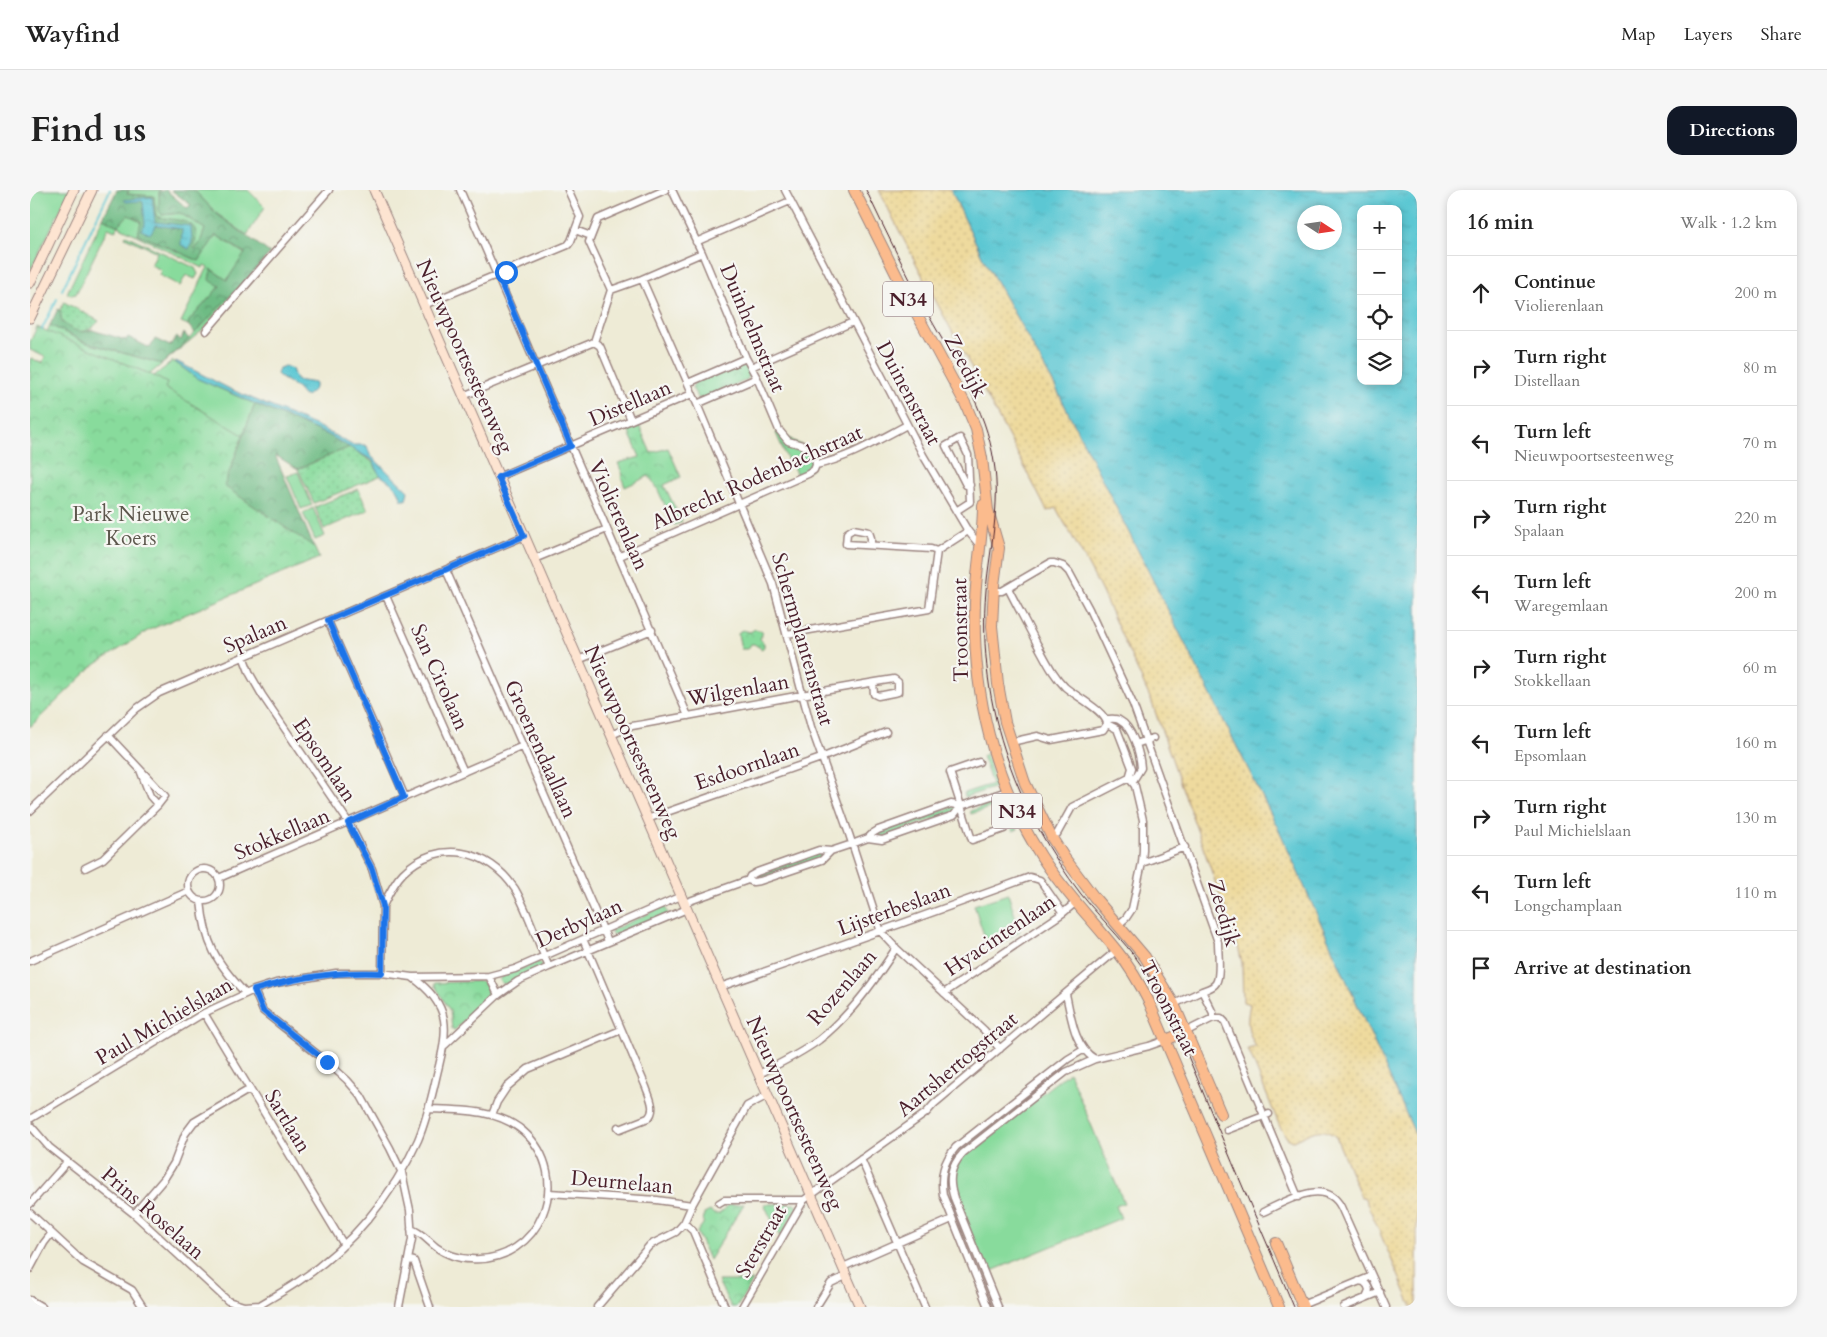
<!DOCTYPE html>
<meta charset="utf-8">
<style>
body{margin:0;font-family:Cardo,serif;background:#f6f6f6;color:#222}
.controls{position:absolute;right:15px;top:15px;display:grid;overflow:hidden;border-radius:10px;box-shadow:0 2px 8px #0003}
.controls button{width:45px;height:45px;display:grid;place-items:center;padding:0;border:0;border-bottom:1px solid #e0e0e0;background:#fff;color:#222;font:25px sans-serif}
.compass{position:absolute;left:1267px;top:15px;width:45px;height:45px;border-radius:50%;background:#fff;box-shadow:0 2px 8px #0003;rotate:102deg}
.stop{position:absolute;width:15px;height:15px;margin:-11px;border:4px solid #1a73e8;border-radius:50%;background:#fff}
.stop.end{background:#1a73e8;border-color:#fff;box-shadow:0 1px 5px #0008}
.list{margin:0;padding:0;list-style:none}
h2{display:flex;justify-content:space-between;align-items:center;height:65px;margin:0;padding:0 20px;font-size:21px}
h2 small{font-size:16px;font-weight:400;color:#767676}
.list li{display:grid;grid-template-columns:32px 1fr auto;gap:15px;align-items:center;box-sizing:border-box;height:75px;padding:0 20px;border-top:1px solid #e0e0e0}
.list b{display:block;font-size:19px;white-space:nowrap}
.list p{margin:0;font-size:16px;white-space:nowrap;color:#767676}
.list em{font-size:16px;font-style:normal;color:#767676}
.icon{flex:none;width:28px;height:28px;fill:none;stroke:currentColor;stroke-width:2;stroke-linecap:round;stroke-linejoin:round}
.map{position:relative;flex:none;width:1387px;height:1117px;overflow:hidden;border-radius:15px}
header{display:flex;align-items:center;gap:30px;box-sizing:border-box;height:70px;padding:0 25px;background:#fff;border-bottom:1px solid #e0e0e0}
header strong{font-size:24px}
nav{display:flex;gap:28px;margin-inline-start:auto;font-size:18px}
.intro{display:flex;align-items:center;justify-content:space-between;box-sizing:border-box;height:120px;padding:0 30px}
h1{margin:0;font-size:35px}
.button{padding:12px 22px;border-radius:15px;background:#111827;color:#fff;font-size:18px;font-weight:700}
main{display:flex;gap:30px;padding:0 30px}
aside{flex:1;background:#fff;border-radius:15px;box-shadow:0 2px 8px #0003}
.map>svg:first-child{display:block}
.grass{fill:#88db9c;stroke:#697d64}
.forest{fill:url(#forest-crowns);stroke:#5c6d58}
.sand{fill:url(#sand-dots);stroke:#9c7c64}
.park{fill:url(#park-crowns);stroke:#697d64}
.garden{fill:url(#garden-dots);stroke:#697d64}
.water{fill:url(#water-ripples);stroke:#52737f;fill-rule:evenodd}
.lines{fill:none;stroke-linecap:round;stroke-linejoin:round}
.stream{stroke:#5bc7d3;stroke-width:2}
.street-casing{stroke:#9c8580;stroke-width:9}
.secondary-casing{stroke:#9c8580;stroke-width:11}
.primary-casing{stroke:#9c8580;stroke-width:12}
.street{stroke:#fff;stroke-width:6}
.secondary{stroke:#fde4d1;stroke-width:9}
.primary{stroke:#fbbb8d;stroke-width:10}
.tram{stroke:#4a1f2b;stroke-width:1}
.route{stroke:#1a73e8;stroke-width:6}
.labels{text-anchor:middle;stroke-width:4.5;stroke-linejoin:round;paint-order:stroke}
.shield{fill:#f6f6f2;stroke:#7e6067;stroke-width:1}
.shield-label{font-size:20px;font-weight:bold;fill:#4a1f2b}
.street-label{font-size:21px;fill:#4a1f2b;stroke:#f6f6f2}
.park-label{font-size:21px;fill:#5d574d;stroke:#f6f6f2}
</style>
<header>
<strong>Wayfind</strong>
<nav><a>Map</a><a>Layers</a><a>Share</a></nav>
</header>
<div class="intro"><h1>Find us</h1><a class="button">Directions</a></div>
<main>
<div class="map">
<svg width="1387" height="1117" viewBox="0 0 1387 1117">
<defs>
<pattern id="forest-crowns" width="20" height="18" patternUnits="userSpaceOnUse" patternTransform="scale(1.25)"><rect width="20" height="18" fill="#6ebb84"/><path d="M2 6a3 3 0 1 1 6 0M12 15a3 3 0 1 1 6 0" fill="none" stroke="#5c976c"/></pattern>
<pattern id="sand-dots" width="8" height="8" patternUnits="userSpaceOnUse" patternTransform="scale(1.25)"><rect width="8" height="8" fill="#eeda9e"/><path d="M2 2h.1M6 6h.1" fill="none" stroke="#cebb88" stroke-width="1.8" stroke-linecap="round"/></pattern>
<pattern id="park-crowns" width="20" height="18" patternUnits="userSpaceOnUse" patternTransform="scale(1.25)"><rect width="20" height="18" fill="#88db9c"/><path d="M2 6a3 3 0 1 1 6 0M12 15a3 3 0 1 1 6 0" fill="none" stroke="#77bc87"/></pattern>
<pattern id="garden-dots" width="8" height="8" patternUnits="userSpaceOnUse" patternTransform="scale(1.25)"><rect width="8" height="8" fill="#88db9c"/><path d="M2 2h.1M6 6h.1" fill="none" stroke="#77bc87" stroke-width="1.8" stroke-linecap="round"/></pattern>
<pattern id="water-ripples" width="26" height="14" patternUnits="userSpaceOnUse" patternTransform="scale(1.25)"><rect width="26" height="14" fill="#5bc7d3"/><path d="M2 4q2-2 4 0t4 0M15 11q2-2 4 0t4 0" fill="none" stroke="#51aab5"/></pattern>
</defs>
<rect width="100%" height="100%" fill="#f6f6f2"/>
<filter id="ink" filterUnits="userSpaceOnUse"><feTurbulence type="fractalNoise" baseFrequency=".02" numOctaves="2"/><feDisplacementMap in="SourceGraphic" scale="10" xChannelSelector="R" yChannelSelector="G"/><feConvolveMatrix kernelMatrix="1 2 1 2 8 2 1 2 1" color-interpolation-filters="sRGB"/></filter>
<filter id="wash" filterUnits="userSpaceOnUse"><feTurbulence type="fractalNoise" baseFrequency=".0096" numOctaves="4" result="noise"/><feDisplacementMap in="SourceGraphic" scale="20" xChannelSelector="R" yChannelSelector="G"/><feGaussianBlur stdDeviation="1.12" result="paint"/><feColorMatrix in="noise" values="0 0 0 0 0 0 0 0 0 0 0 0 0 0 0 0 0 1.4 0 .05"/><feComposite in="paint" operator="in"/></filter>
<g filter="url(#wash)">
<rect width="100%" height="100%" fill="#eeebd6"/>
<!-- grass -->
<path class="grass" d="M0 0H40L0 81Z
M99 0H131L129 2 132 25 150 23 175 39 170 53 165 59 163 57 166 50 126 26 124 6 97 4Z
M164 0H218L235 17 217 45 187 24Z
M98 24 111 31 109 44 169 71 186 45 215 64 197 90 181 79 190 96 159 131 158 135 151 132 178 77 174 75 173 78 88 36 85 41 78 38 46 104 41 105 37 103 73 28 88 36Z
M96 45 165 78 168 84 165 89 156 85 150 96 129 85 131 80 121 75 127 62 95 47Z
M240 63 175 138 120 184 17 142 20 135 54 152 132 174 165 143Z
M143 171 168 189 225 214 213 245 134 198 137 193 124 186Z
M748 242 778 259 783 268 781 279 768 287 760 271H758L746 243Z
M268 282 282 315 271 319 257 286Z
M283 318 295 346 285 350 273 323Z
M956 564 966 594V597L935 607 934 603 962 594 952 566Z
M971 610 974 612 988 639 983 641 973 619 970 620 968 615 941 624 940 621Z
M926 616 928 617 923 622 852 647 845 646 846 644Z
M790 662H796L793 667 729 689H723L724 686Z
M978 704 990 741 962 760 956 751 944 715Z
M635 716 638 724 596 742 582 745 581 743 582 740Z
M508 772 512 774 511 778 476 794 471 793 469 790 471 787Z
M1039 882 1094 1013 1086 1016 1091 1028 959 1082 954 1078 924 1003 922 984 934 965Z
M734 1014H765L768 1016 750 1047Z"/>
<!-- forest -->
<path class="forest" d="M87 0H99L97 4 124 6 126 26C144 32 176 26 163 57L165 59 170 53 175 39 150 23 132 25 129 21V2L136 0 157 18 161 15 141 0H164L187 24 240 63 165 143 158 135 159 131 190 96 179 90 181 79 197 90 215 63 186 45 169 71 108 44 111 31 98 25 88 36 73 28Z
M28 119 30 120 32 132 53 142 62 140 96 150 98 147 120 158 125 149 140 156 146 147 151 150 154 143 159 149 132 174 54 152 20 135Z
M225 214 298 245 320 257 268 279 245 265 284 357 194 296Z"/>
<!-- sand -->
<path class="sand" d="M849 0H921L952 66 1026 198 1250 642 1387 948V1117H1382L1341 1022 1334 1007H1331L1306 947C1290 934 1280 944 1263 951L1257 948 1250 937 1218 859 1226 857C1217 840 1216 833 1220 814L1213 812 1212 773 1208 756 1121 510 1071 400 1054 367 1026 318 1017 321C963 213 902 109 849 0Z"/>
<!-- park -->
<path class="park" d="M7 137 124 186 137 193 135 198 213 245 194 296 284 357 289 368 119 440 63 476 0 537V170L1 168 12 173 15 167 0 160V152Z
M711 172 717 175 720 182 717 190 672 209 668 208 662 198 664 193Z
M608 233 621 263 638 258 651 287 634 295 652 332 644 335 627 298 619 286 595 297 591 286 593 285 588 273 610 267 597 238Z
M725 439 733 442 730 449 734 453V457L732 459 724 454H721L718 459H711L708 444 710 441 713 440 720 442Z
M451 791C457 794 459 800 457 806L425 840 422 839 420 821 404 794 405 793Z
M714 1014 679 1070 667 1042 673 1034 674 1024 680 1021 684 1024H689L699 1015Z
M688 1091H723L707 1117H701Z"/>
<!-- garden -->
<path class="garden" d="M34 112 69 131C56 146 46 143 32 132L30 120Z
M320 257 344 273 347 281 352 285 284 313 268 279Z
M328 299 338 320 294 339 285 317Z"/>
<!-- water -->
<path class="water" d="M921 0H1387V948L1250 642 1026 198 952 66ZM1331 19H1368V191H1331ZM1304 22V52H1274V22Z
M122 7 125 32 161 36 162 52 159 59 151 55 152 39 126 35 120 44 111 40 115 34 113 12 111 11 96 12 94 10Z
M146 171 200 199 291 238 322 255H334L337 256 340 265 378 301 376 310H372C368 296 361 293 350 285 346 281 346 274 342 270L298 245 168 189 145 172Z
M255 176 262 179 266 190 285 193V198C271 213 274 203 264 196 258 191 252 190 247 184L249 178Z"/>
<g class="lines">
<!-- stream -->
<path class="stream" d="M32 100 80 0
M12 139 27 109"/>
</g>
</g>
<g filter="url(#ink)">
<g class="lines">
<defs>
<path id="street" d="M430 0 658 526
M642 0 672 63 716 168 727 188 749 240 758 251 772 255 782 261 785 267 786 275
M755 0 893 265 938 341 947 352 951 353
M545 40 561 46
M666 52 760 11
M612 89 667 214 743 394 781 537 819 644 851 742 866 758 954 840 970 859
M581 100 559 52 568 29 635 0
M394 115 538 55 541 51 550 27 538 0
M176 141 299 0
M564 152 570 156 601 230
M721 177 823 132
M658 193 716 168
M433 206 564 152 581 100 612 89 672 63
M667 214 727 188
M468 287 662 204
M926 321 940 312 938 265 930 248 916 256 936 295H940
M841 355V348L839 342 823 339 817 343 816 354 901 359 907 361 938 341
M590 366 778 284 784 280 786 275C819 268 848 250 877 235
M504 369 577 339
M416 380 578 751
M978 398C987 416 997 434 1006 452 1015 468 1022 484 1035 497 1045 506 1076 521 1077 534L1087 539 1102 578 1099 588
M964 401H972L1020 373H1024L1033 376 1039 382 1059 419 1103 514 1188 752C1188 762 1191 785 1186 793 1183 798 1177 799 1172 801L1183 823V828
M356 406 434 582
M298 431 375 607
M757 444 899 419 907 361
M213 466 220 484 232 505 319 633 342 679 353 716 352 783
M548 470 622 440
M1077 529C1080 529 1086 528 1089 530 1103 537 1110 564 1111 578L1103 591
M581 545 602 536C689 521 776 503 864 489L868 492V502L848 506 844 504 843 493
M981 552 1008 546 1021 550 1073 540 1077 534
M1106 554 1123 548
M949 572 920 582 942 650 974 639
M110 580 120 606 128 615
M0 621 106 519 129 503 494 346
M617 629 791 568 856 542
M838 648 843 643 848 640 921 614 931 616 977 601
M1022 648 1027 644 1042 617 1099 588
M1112 673 1155 657
M55 678 73 669 128 615 135 606 78 545
M158 695a16 16 0 1 1 32 0a16 16 0 1 1-32 0Z
M189 688 493 556
M718 690 723 692 730 691 792 670 801 661 822 654 838 648 852 650 924 625 931 616
M171 711C175 754 186 772 215 803
M654 713 718 690 720 686 727 682 789 660 801 661
M353 716C358 705 364 692 373 683 408 648 459 659 485 699 499 723 507 752 519 777
M1088 735 1096 728 1102 719 1112 673 1113 660V630L1105 596 1099 588
M553 749 616 897C619 906 627 920 618 928L590 939 588 937
M0 771 159 701
M459 786 485 779 651 706
M690 797C794 761 897 725 1000 687L1010 690 1033 723
M224 800 233 821 297 872 317 890 331 906 360 958 372 983 380 1020 382 1049 369 1117
M914 803 1033 723 1045 713
M1036 804C1041 826 1044 857 1065 869L1119 856 1136 850
M468 805 488 791 519 777 657 719
M1144 814 1172 801
M174 823 314 1055
M1155 842 1183 828H1191L1195 832 1268 1007
M729 884C749 874 770 864 789 850 820 826 845 791 866 758
M462 925 467 912 477 897 498 879 591 840
M0 929 174 823 224 800 246 793 306 783H352L382 787 459 786 468 805 415 855
M0 935 19 957 104 1024 198 1111 214 1116 230 1115 231 1117
M1197 940 1239 924
M831 969 895 1117
M519 1003 627 1010 662 1015
M689 1013 694 1010H774
M0 1014 37 972
M1233 1022C1255 1012 1295 986 1311 1017L1356 1117
M0 1023 53 1072 102 1100 113 1117
M104 1024 134 989 144 973 155 944 164 932 220 899
M654 1033 663 1041 695 1117
M381 1039C391 1042 397 1050 406 1057 415 1064 429 1069 441 1069 510 1074 546 987 493 941 467 919 430 920 399 919
M379 1070 384 1071 400 1117
M813 1077 922 1029
M0 1079 14 1053 21 1044
M1329 1091 1334 1092C1340 1097 1340 1101 1336 1108
M0 1110 12 1117
M230 1115C243 1107 256 1100 269 1091 320 1057 363 1006 388 950 397 929 402 906 407 884 418 840 423 816 382 787
M1272 1115 1342 1086
M567 1117 620 1055 646 1042 654 1033 662 1015 717 916 738 905
M712 1117 774 1010 896 923 904 914 1087 760
M786 1117 801 1093 816 1086
M958 1117 913 1005C910 986 913 972 926 957L1038 869 1053 860
M968 1117 924 1008C918 990 920 977 933 963L1036 882 1065 869
M1314 1117 1350 1102"/>
<path id="secondary" d="M344 0 830 1117
M0 93 44 0
M0 128 62 0"/>
<path id="primary" d="M824 0 876 104 936 215 946 239 952 268 958 320 969 358 964 395 962 436 968 494 975 532 995 593 1022 648 1034 667 1064 707 1115 767 1144 814 1191 924
M953 315C953 348 946 380 945 413 942 502 963 590 1011 666 1033 701 1062 729 1087 761 1100 777 1110 794 1119 812L1249 1117
M1136 850 1155 842
M1246 1053 1273 1117"/>
</defs>
<!-- street casing -->
<use href="#street" class="street-casing"/>
<!-- secondary casing -->
<use href="#secondary" class="secondary-casing"/>
<!-- primary casing -->
<use href="#primary" class="primary-casing"/>
<!-- street -->
<use href="#street" class="street"/>
<!-- secondary -->
<use href="#secondary" class="secondary"/>
<!-- primary -->
<use href="#primary" class="primary"/>
<!-- tram -->
<path class="tram" d="M836 0C856 42 877 85 899 126 925 173 956 218 964 272 971 315 960 357 956 400 951 456 959 517 978 570 995 618 1020 664 1051 704 1074 733 1102 758 1121 790 1146 833 1163 879 1182 924 1209 989 1237 1053 1264 1117"/>
</g>
</g>
<g class="lines" filter="url(#ink)">
<!-- route -->
<path class="route" d="M297 872 233 821 224 800C266 787 308 781 352 783L353 716 342 679 318 633 374 607 298 430 494 346 468 287 541 256 467 84 476 82"/>
</g>
<g class="labels">
<!-- shield labels -->
<g class="shield">
<rect x="853" y="91.5" width="50" height="35" rx="4"/>
<rect x="962" y="603.5" width="50" height="35" rx="4"/>
</g>
<g class="shield-label">
<text x="878" y="116">N34</text>
<text x="987" y="628">N34</text>
</g>
<!-- street labels -->
<g class="street-label">
<text transform="translate(723 138) rotate(67)" y="7">Duinhelmstraat</text>
<text transform="translate(435 166) rotate(66)" y="7">Nieuwpoortsesteenweg</text>
<text transform="translate(936 176) rotate(62)" y="7">Zeedijk</text>
<text transform="translate(879 203) rotate(62)" y="7">Duinenstraat</text>
<text transform="translate(600 213) rotate(-23)" y="7">Distellaan</text>
<text transform="translate(727 287) rotate(-24)" y="7">Albrecht Rodenbachstraat</text>
<text transform="translate(589 325) rotate(66)" y="7">Violierenlaan</text>
<text transform="translate(930 440) rotate(-91)" y="7">Troonstraat</text>
<text transform="translate(225 444) rotate(-23)" y="7">Spalaan</text>
<text transform="translate(773 449) rotate(74)" y="7">Schermplantenstraat</text>
<text transform="translate(410 487) rotate(66)" y="7">San Cirolaan</text>
<text transform="translate(708 500) rotate(-10)" y="7">Wilgenlaan</text>
<text transform="translate(603 552) rotate(66)" y="7">Nieuwpoortsesteenweg</text>
<text transform="translate(511 559) rotate(66)" y="7">Groenendaallaan</text>
<text transform="translate(295 570) rotate(56)" y="7">Epsomlaan</text>
<text transform="translate(717 576) rotate(-19)" y="7">Esdoornlaan</text>
<text transform="translate(252 644) rotate(-23)" y="7">Stokkellaan</text>
<text transform="translate(864 719) rotate(-20)" y="7">Lijsterbeslaan</text>
<text transform="translate(1194 723) rotate(74)" y="7">Zeedijk</text>
<text transform="translate(549 733) rotate(-24)" y="7">Derbylaan</text>
<text transform="translate(970 745) rotate(-34)" y="7">Hyacintenlaan</text>
<text transform="translate(812 797) rotate(-49)" y="7">Rozenlaan</text>
<text transform="translate(1139 818) rotate(63)" y="7">Troonstraat</text>
<text transform="translate(134 831) rotate(-30)" y="7">Paul Michielslaan</text>
<text transform="translate(927 874) rotate(-40)" y="7">Aartshertogstraat</text>
<text transform="translate(765 923) rotate(66)" y="7">Nieuwpoortsesteenweg</text>
<text transform="translate(258 931) rotate(59)" y="7">Sartlaan</text>
<text transform="translate(592 992) rotate(5)" y="7">Deurnelaan</text>
<text transform="translate(123 1023) rotate(41)" y="7">Prins Roselaan</text>
<text transform="translate(731 1051) rotate(-60)" y="7">Sterstraat</text>
</g>
<!-- park labels -->
<g class="park-label">
<text x="101" y="331">Park Nieuwe<tspan x="101" dy="24">Koers</tspan></text>
</g>
</g>
</svg>
<div class="controls">
<button>+</button>
<button>−</button>
<button><svg class="icon" aria-label="locate" viewBox="0 0 24 24"><circle cx="12" cy="12" r="6"/><path d="M12 2v4M12 18v4M2 12h4M18 12h4"/></svg></button>
<button><svg class="icon" aria-label="layers" viewBox="0 0 24 24"><path d="M12 4l9 5-9 5-9-5zM3 14l9 5 9-5"/></svg></button>
</div>
<svg class="compass" viewBox="-18 -18 36 36"><path d="M0-13l5 13h-10z" fill="#e53935"/><path d="M0 13l5-13h-10z" fill="#767676"/></svg>
<div class="stop" style="left:476px;top:82px"></div>
<div class="stop end" style="left:297px;top:872px"></div>
</div>
<aside>
<h2>16 min<small>Walk · 1.2 km</small></h2>
<ul class="list">
<li><svg class="icon" aria-label="ahead" viewBox="0 0 24 24"><path d="M12 20V5M6 11l6-6 6 6"/></svg><div><b>Continue</b><p>Violierenlaan</p></div><em>200 m</em></li>
<li><svg class="icon" aria-label="right" viewBox="0 0 24 24"><path d="M7 20v-9h11M14 6l5 5-5 5"/></svg><div><b>Turn right</b><p>Distellaan</p></div><em>80 m</em></li>
<li><svg class="icon" aria-label="left" viewBox="0 0 24 24"><path d="M17 20v-9H6M10 6l-5 5 5 5"/></svg><div><b>Turn left</b><p>Nieuwpoortsesteenweg</p></div><em>70 m</em></li>
<li><svg class="icon" aria-label="right" viewBox="0 0 24 24"><path d="M7 20v-9h11M14 6l5 5-5 5"/></svg><div><b>Turn right</b><p>Spalaan</p></div><em>220 m</em></li>
<li><svg class="icon" aria-label="left" viewBox="0 0 24 24"><path d="M17 20v-9H6M10 6l-5 5 5 5"/></svg><div><b>Turn left</b><p>Waregemlaan</p></div><em>200 m</em></li>
<li><svg class="icon" aria-label="right" viewBox="0 0 24 24"><path d="M7 20v-9h11M14 6l5 5-5 5"/></svg><div><b>Turn right</b><p>Stokkellaan</p></div><em>60 m</em></li>
<li><svg class="icon" aria-label="left" viewBox="0 0 24 24"><path d="M17 20v-9H6M10 6l-5 5 5 5"/></svg><div><b>Turn left</b><p>Epsomlaan</p></div><em>160 m</em></li>
<li><svg class="icon" aria-label="right" viewBox="0 0 24 24"><path d="M7 20v-9h11M14 6l5 5-5 5"/></svg><div><b>Turn right</b><p>Paul Michielslaan</p></div><em>130 m</em></li>
<li><svg class="icon" aria-label="left" viewBox="0 0 24 24"><path d="M17 20v-9H6M10 6l-5 5 5 5"/></svg><div><b>Turn left</b><p>Longchamplaan</p></div><em>110 m</em></li>
<li><svg class="icon" aria-label="arrive" viewBox="0 0 24 24"><path d="M6 21V4h12l-3 4 3 4H6"/></svg><div><b>Arrive at destination</b></div></li>
</ul>
</aside>
</main>
